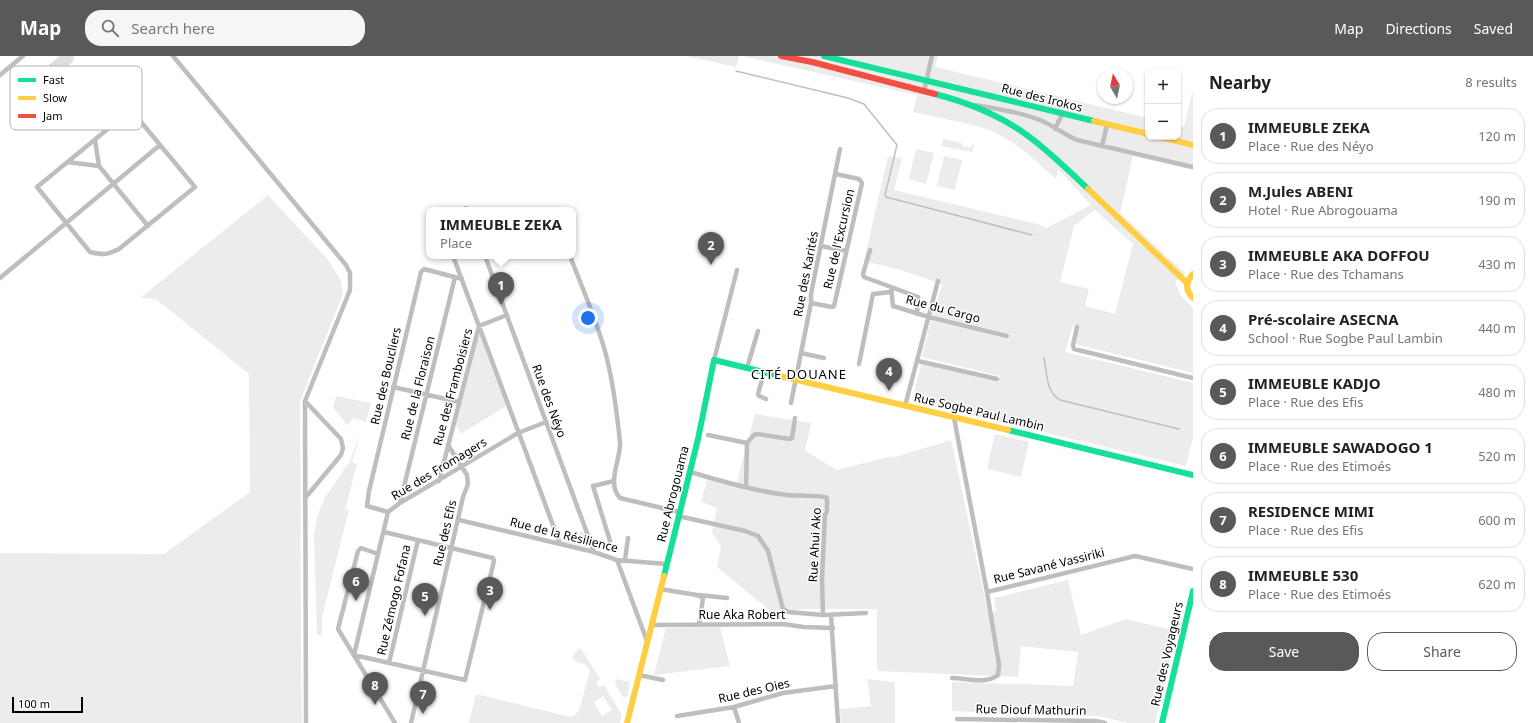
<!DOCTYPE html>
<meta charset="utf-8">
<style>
body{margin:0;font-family:"Noto Sans",sans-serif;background:#f6f6f6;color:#222}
.controls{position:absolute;right:12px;top:12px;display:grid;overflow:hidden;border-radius:8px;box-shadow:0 1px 3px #0004}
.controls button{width:36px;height:36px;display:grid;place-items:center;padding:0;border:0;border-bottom:1px solid #e0e0e0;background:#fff;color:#222;font:20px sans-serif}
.compass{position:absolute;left:1097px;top:12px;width:36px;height:36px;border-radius:50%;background:#fff;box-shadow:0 1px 3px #0004;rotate:351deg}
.scale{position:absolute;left:12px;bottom:10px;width:71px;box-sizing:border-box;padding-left:4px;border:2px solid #000;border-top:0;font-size:11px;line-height:14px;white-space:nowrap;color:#000;-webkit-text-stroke:3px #fff;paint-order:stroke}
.you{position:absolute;left:588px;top:262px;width:14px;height:14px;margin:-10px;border:3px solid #fff;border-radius:50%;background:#1a73e8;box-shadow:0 0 0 6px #1a73e833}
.badge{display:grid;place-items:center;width:26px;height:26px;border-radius:50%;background:#595959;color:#fff;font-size:13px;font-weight:700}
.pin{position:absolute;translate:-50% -33px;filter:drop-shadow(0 1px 2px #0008)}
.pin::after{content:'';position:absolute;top:21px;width:14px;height:12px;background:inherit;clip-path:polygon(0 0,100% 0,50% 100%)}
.popup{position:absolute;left:426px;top:151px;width:150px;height:52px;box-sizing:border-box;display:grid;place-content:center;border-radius:8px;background:#fff;filter:drop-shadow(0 1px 3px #0005);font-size:13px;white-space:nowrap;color:#767676}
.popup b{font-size:15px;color:#222}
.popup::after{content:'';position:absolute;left:50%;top:100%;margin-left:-8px;border:8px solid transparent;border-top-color:#fff}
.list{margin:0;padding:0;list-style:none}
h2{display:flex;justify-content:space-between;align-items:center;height:52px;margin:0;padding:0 16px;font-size:17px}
h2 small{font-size:13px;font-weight:400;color:#767676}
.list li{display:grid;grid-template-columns:26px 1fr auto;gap:12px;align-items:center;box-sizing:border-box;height:56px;margin:0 8px 8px;padding:0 8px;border:1px solid #e0e0e0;border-radius:16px}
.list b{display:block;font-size:15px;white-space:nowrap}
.list p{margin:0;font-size:13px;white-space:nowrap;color:#767676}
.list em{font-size:13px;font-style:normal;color:#767676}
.actions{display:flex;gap:8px;padding:12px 16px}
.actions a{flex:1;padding:9px 0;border:1px solid #595959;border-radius:16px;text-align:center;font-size:14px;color:#595959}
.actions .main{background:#595959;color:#fff}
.icon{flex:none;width:22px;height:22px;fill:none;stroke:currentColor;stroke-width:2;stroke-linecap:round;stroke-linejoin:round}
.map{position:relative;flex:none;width:1193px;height:667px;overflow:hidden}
header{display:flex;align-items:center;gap:24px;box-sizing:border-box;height:56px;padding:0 20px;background:#595959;color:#fff}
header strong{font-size:19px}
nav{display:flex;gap:22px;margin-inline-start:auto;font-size:14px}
.search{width:280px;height:36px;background:#f6f6f6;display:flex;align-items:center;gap:10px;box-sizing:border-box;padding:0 14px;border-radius:16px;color:#767676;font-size:15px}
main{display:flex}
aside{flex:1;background:#fff}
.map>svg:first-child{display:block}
.green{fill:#ececec;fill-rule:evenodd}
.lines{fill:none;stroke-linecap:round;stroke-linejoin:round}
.stream{stroke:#bfbfbf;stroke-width:1.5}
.taxiway{stroke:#dedede;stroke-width:13}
.street{stroke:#bebebe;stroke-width:4.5}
.fast{stroke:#16e098;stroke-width:6}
.slow{stroke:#ffcf43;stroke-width:6}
.jam{stroke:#f24e42;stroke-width:6}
.labels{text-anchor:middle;stroke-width:3;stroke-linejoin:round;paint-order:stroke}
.street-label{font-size:12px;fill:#000;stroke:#fff}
.neighbourhood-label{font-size:13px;letter-spacing:1px;fill:#000;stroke:#fff}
.key{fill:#fff;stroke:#b2b2b2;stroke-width:1}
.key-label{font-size:11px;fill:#000}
</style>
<header>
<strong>Map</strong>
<div class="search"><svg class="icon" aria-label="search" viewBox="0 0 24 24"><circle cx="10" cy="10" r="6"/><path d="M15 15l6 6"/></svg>Search here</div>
<nav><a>Map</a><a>Directions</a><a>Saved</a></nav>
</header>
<main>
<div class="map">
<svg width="1193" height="667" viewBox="0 0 1193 667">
<rect width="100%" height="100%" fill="#fff"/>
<!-- green -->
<path class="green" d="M686 0H739L736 11Z
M742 0H938L935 11 1148 62V81H1178V70L1184 71 1192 37 1193 38V114L1133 100 1120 157 1185 217 1175 226 1181 240 1193 252V317L1075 288 1079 271 1073 269 1065 296 1193 327V381L1186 410 912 345 921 308 999 326 1000 320 922 301 931 264 1009 283 1010 278 933 259 942 228 897 213 864 205 888 100 902 102 894 134 1041 169 1046 172 1091 149 1058 113 1056 123C1033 102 1010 80 980 71 958 65 935 61 913 56L917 39ZM1095 154 1133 188 1115 258 1085 250 1089 233 1060 226 1074 170Z
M943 83 962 87V90L971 92 972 88 974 89 972 96 941 90Z
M916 93 934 97 926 128 909 123Z
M944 100 962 104 955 134 937 130Z
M268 139 330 206 341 225 343 238 300 345 301 602 302 667H0V497L164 498 250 436 249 318 156 243 140 242Z
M479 275 506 350 461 378 456 369Z
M336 340 371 347 366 366 354 362 347 369 358 386 352 406 357 408 345 454 349 453 322 561V579H317L314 478 317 461 324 443 350 405 357 386 347 369 333 351Z
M755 358 811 367 805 395 837 414 892 400V402L951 384 988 557 996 555 994 542 1068 524 1081 579 1126 563 1176 575 1164 629 1161 631 1159 645 1160 646 1155 667H1128L1099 660 1070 659 952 655V626L1073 630 1078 596 1021 590 1018 621 877 615V553H802L774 558 717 511 721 491 712 476 717 452 701 446 707 424 736 429Z
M995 378 1029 386 1021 421 987 413Z
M583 475 589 492 563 486 562 484Z
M720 571 730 610 654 619 666 572Z
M578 593H581L600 623 596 626 599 631 604 629 622 659 620 667H469L476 638 571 661 576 658 579 654 590 615 585 608C575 606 567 604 578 593ZM603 640 612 654 602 660 594 646Z
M617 623 630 626 627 641H623L615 627 616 626 615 624Z
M867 623 895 626V667H841L840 653 871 650Z"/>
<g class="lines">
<!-- stream -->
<path class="stream" d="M736 15 848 42 864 48 897 89 885 139 886 141 1032 179
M1044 302C1047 317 1046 336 1060 344L1179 373"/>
<!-- taxiway -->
<path class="taxiway" d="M47 33 52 15 67 2V0"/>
<!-- street -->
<path class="street" d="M173 0 346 209 350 217V234L305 345 306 667
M0 19 23 0
M924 35 932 0
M975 49C997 53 1021 56 1042 65 1054 70 1065 79 1077 84L1193 111
M131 54 195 131 119 193C107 199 103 199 90 196L37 131Z
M1055 73 1062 58
M1102 90 1107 69
M67 106 99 110 95 84
M99 110 148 170
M463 154 466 152 469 154
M821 190 846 195
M870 194 863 218 864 221 918 241 917 258
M453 200 560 488
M485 200 594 496
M570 200C582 231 596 263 605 295 613 324 617 357 620 386 621 404 606 427 620 442L679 456
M0 222 160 89
M891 231 893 250 929 261 1007 280
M811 247 832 251 834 250 862 127 859 123 836 118
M1077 271 1073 289 1074 293 1193 322
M801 297 824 302
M714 304 737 214
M918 305 997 323
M859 308 873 238 891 236
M747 312 758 275
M764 317 758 338 759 340 766 343
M393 331 459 346
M305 345 341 383 343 392 341 399 306 441
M791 347 811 247V238L840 93
M905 350 938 225
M954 362 987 536 1135 500 1193 513
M708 379 747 387 746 431
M747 387 754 379 757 378 790 383 792 382 795 362
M690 416C722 425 754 435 787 439 794 440 823 439 827 442V455L825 459 822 523 823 559
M439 425 479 270 507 259
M400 447 455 221
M388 456 367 450 369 435 421 216 424 213 462 223
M678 460 745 475 758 480 768 495 783 553 788 556 823 559 866 557
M459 464 594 496 617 504 666 508
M384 476 493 502 494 505 465 624 354 599 388 456 400 447 518 377 546 366
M610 485 593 430 614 425
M378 498 361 492 358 495 338 573 395 667
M617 504 647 585
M625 504 628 482
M660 533 697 539 703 542 699 569
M699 539 727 542
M831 559 838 667
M651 569 783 568 804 571 833 572
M389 607 418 484
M639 619 663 624
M952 622C968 622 985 629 998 619L999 609 987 536
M734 651 739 667
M677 660 734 651 783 637 836 630
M957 663 1095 665 1105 667
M411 667 463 441 468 428 467 419 448 389"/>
<!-- fast -->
<path class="fast" d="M824 0 1094 65
M935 38C966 46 997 58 1024 77 1047 93 1067 113 1088 133
M1008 374 1193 419
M664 520 698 383 714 304 780 320
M1162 667 1193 535"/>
<!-- slow -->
<path class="slow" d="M1094 65 1148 78
M1160 81 1193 89
M1088 133 1186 226
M1193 218C1185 226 1185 234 1193 242
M780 320 1008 374
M627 667 664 520"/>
<!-- jam -->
<path class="jam" d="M781 0 812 6 935 38"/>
</g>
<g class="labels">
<!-- street labels -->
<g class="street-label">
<text transform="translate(1042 42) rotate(14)" y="4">Rue des Irokos</text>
<text transform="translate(839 183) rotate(-77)" y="4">Rue de l'Excursion</text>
<text transform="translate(806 218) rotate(-79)" y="4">Rue des Karités</text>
<text transform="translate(943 253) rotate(15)" y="4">Rue du Cargo</text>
<text transform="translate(386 320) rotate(-77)" y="4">Rue des Boucliers</text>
<text transform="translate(453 331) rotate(-75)" y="4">Rue des Framboisiers</text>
<text transform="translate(418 332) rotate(-76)" y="4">Rue de la Floraison</text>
<text transform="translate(549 345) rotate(70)" y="4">Rue des Néyo</text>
<text transform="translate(979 356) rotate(13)" y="4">Rue Sogbe Paul Lambin</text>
<text transform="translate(439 413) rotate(-31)" y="4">Rue des Fromagers</text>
<text transform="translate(673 438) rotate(-76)" y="4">Rue Abrogouama</text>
<text transform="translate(445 477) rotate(-77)" y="4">Rue des Efis</text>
<text transform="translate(564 479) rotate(14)" y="4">Rue de la Résilience</text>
<text transform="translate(815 489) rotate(-87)" y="4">Rue Ahui Ako</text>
<text transform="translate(1049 510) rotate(-14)" y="4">Rue Savané Vassiriki</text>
<text transform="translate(394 544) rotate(-77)" y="4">Rue Zémogo Fofana</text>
<text x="742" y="563">Rue Aka Robert</text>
<text transform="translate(1167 598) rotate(-77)" y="4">Rue des Voyageurs</text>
<text transform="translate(754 635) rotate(-13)" y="4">Rue des Oies</text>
<text transform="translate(1031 654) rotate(1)" y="4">Rue Diouf Mathurin</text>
</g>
<!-- neighbourhood labels -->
<g class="neighbourhood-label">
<text x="799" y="323">CITÉ DOUANE</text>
</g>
</g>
<!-- legend -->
<rect x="10" y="10" width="132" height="64" rx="6" class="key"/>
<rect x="18" y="22" width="18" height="4" fill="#16e098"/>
<rect x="18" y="40" width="18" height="4" fill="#ffcf43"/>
<rect x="18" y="58" width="18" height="4" fill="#f24e42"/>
<g class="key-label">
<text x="43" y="28">Fast</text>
<text x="43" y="46">Slow</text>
<text x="43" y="64">Jam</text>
</g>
</svg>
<div class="controls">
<button>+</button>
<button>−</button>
</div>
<svg class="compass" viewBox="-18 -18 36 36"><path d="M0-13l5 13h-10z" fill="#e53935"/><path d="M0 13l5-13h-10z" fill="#767676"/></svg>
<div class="scale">100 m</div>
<div class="you"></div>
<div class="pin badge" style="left:501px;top:249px">1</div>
<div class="popup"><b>IMMEUBLE ZEKA</b>Place</div>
<div class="pin badge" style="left:711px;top:209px">2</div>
<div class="pin badge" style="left:490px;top:554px">3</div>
<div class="pin badge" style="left:889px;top:335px">4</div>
<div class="pin badge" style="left:425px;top:560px">5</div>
<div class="pin badge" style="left:356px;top:545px">6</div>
<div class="pin badge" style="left:423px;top:658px">7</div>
<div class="pin badge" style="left:375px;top:649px">8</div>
</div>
<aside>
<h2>Nearby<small>8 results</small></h2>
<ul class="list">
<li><span class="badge">1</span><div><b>IMMEUBLE ZEKA</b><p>Place · Rue des Néyo</p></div><em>120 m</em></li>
<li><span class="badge">2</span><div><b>M.Jules ABENI</b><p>Hotel · Rue Abrogouama</p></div><em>190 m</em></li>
<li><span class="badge">3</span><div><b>IMMEUBLE AKA DOFFOU</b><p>Place · Rue des Tchamans</p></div><em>430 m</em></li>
<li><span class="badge">4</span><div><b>Pré-scolaire ASECNA</b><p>School · Rue Sogbe Paul Lambin</p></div><em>440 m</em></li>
<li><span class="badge">5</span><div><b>IMMEUBLE KADJO</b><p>Place · Rue des Efis</p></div><em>480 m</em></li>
<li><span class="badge">6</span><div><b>IMMEUBLE SAWADOGO 1</b><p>Place · Rue des Etimoés</p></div><em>520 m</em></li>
<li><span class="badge">7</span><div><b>RESIDENCE MIMI</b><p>Place · Rue des Efis</p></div><em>600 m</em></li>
<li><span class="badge">8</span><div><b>IMMEUBLE 530</b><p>Place · Rue des Etimoés</p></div><em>620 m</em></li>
</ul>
<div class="actions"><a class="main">Save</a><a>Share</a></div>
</aside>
</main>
